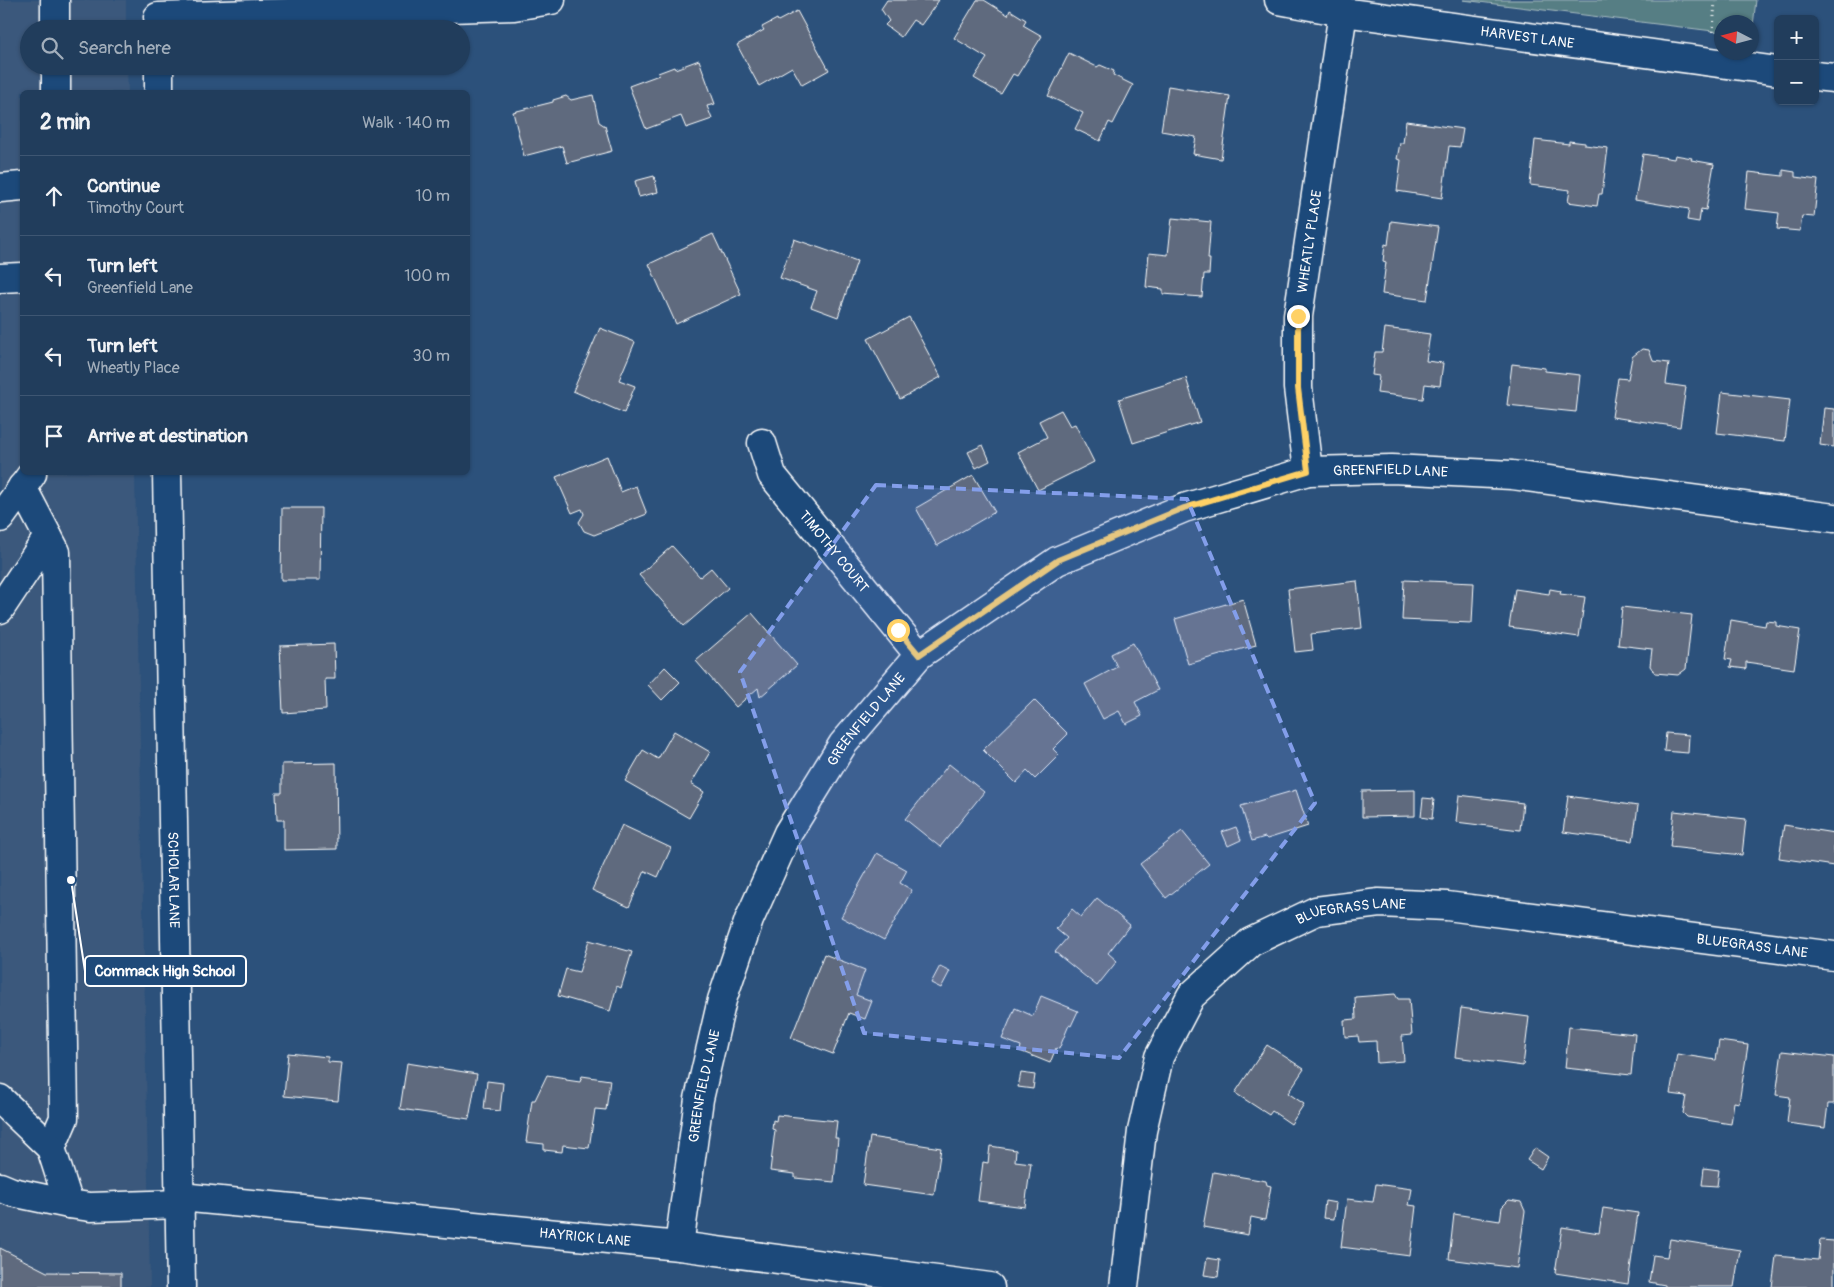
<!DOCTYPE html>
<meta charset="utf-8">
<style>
body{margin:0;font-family:Pangolin,sans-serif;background:#294462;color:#f1f3f6}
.controls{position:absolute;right:15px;top:15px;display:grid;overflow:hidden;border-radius:8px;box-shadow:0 1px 4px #0004}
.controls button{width:45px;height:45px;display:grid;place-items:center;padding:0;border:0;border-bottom:1px solid #3e5672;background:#213d5c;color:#f1f3f6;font:25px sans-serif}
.compass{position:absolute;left:1714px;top:15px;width:45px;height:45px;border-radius:50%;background:#213d5c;box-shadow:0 1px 4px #0004;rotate:276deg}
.stop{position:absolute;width:15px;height:15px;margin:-11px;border:4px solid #ffd166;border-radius:50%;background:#fff}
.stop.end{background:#ffd166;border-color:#fff;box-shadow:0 1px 5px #0008}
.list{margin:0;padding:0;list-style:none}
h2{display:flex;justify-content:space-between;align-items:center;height:65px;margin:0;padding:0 20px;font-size:21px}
h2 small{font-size:16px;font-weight:400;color:#a2aebb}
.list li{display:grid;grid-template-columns:32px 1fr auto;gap:15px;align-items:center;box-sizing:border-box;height:80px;padding:0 20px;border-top:1px solid #3e5672}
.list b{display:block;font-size:19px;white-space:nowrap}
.list p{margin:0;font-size:16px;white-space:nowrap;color:#a2aebb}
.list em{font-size:16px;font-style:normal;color:#a2aebb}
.icon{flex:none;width:28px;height:28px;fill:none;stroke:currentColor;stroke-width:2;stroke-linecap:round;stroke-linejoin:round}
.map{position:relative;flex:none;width:1834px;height:1287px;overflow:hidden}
.search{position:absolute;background:#213d5c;box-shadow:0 1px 4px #0004;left:20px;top:20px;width:450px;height:55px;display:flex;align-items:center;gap:12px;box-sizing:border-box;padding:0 18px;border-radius:28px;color:#a2aebb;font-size:19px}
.panel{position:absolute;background:#213d5c;box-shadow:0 1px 4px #0004;left:20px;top:90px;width:450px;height:385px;border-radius:8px}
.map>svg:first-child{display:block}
.built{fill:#3b597c}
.green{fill:#567e84;stroke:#aabec2}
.building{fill:#5e6b7e;stroke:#fff}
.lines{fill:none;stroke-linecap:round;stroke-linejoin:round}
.minor-casing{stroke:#fff;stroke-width:31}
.path{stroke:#fff;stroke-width:3;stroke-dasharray:1 4;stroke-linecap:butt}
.minor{stroke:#1f4a7a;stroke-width:28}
.route{stroke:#ffd166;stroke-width:6}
.marked{fill:#839eea;fill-opacity:0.2;stroke:#839eea;stroke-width:4;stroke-dasharray:10 6;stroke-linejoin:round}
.labels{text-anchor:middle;stroke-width:4;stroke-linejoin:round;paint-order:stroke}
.street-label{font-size:14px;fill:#fff;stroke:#1f4a7a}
.leader{fill:none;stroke:#fff;stroke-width:2}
.callout-dot{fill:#fff;stroke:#1f4a7a;stroke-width:2}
.callout{fill:#1f4a7a;stroke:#fff;stroke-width:2}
.callout-label{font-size:15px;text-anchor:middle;font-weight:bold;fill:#fff}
</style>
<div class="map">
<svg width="1834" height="1287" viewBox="0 0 1834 1287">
<rect width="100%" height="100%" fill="#2c517b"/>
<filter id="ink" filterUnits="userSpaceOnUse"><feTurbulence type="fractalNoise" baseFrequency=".02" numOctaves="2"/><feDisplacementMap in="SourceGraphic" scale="10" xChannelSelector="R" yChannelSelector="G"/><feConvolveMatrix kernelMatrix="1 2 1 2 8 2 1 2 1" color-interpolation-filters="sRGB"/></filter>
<g filter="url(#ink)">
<!-- built -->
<path class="built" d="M0 0H126V29H29V66H127L128 92H22V472L135 473 150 1287H0Z"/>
<!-- green -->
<path class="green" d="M1463 0H1756L1752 34V22H1722L1721 32Z"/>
<!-- building -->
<path class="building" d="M887 0H939L921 25 913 20 901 37 885 25 889 21 881 9Z
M977 0H984L1008 15 1010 10 1026 20 1023 25 1042 36 1017 76 1013 74 1001 94 974 78 987 58 954 38Z
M797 11 829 70 802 85 792 67 759 86 737 45 764 30 762 27 777 19 778 21Z
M1069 53 1097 67 1100 65 1114 71 1113 75 1133 85 1113 124 1109 122 1100 141 1075 129 1083 113 1048 96Z
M699 60 715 104 707 106 712 119 686 128 681 116 646 129 629 86 659 75 658 73 674 67 675 69Z
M1168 86 1230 96 1221 159 1193 154 1196 137 1161 131Z
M593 95 599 122 605 126 612 151 567 163 562 146 524 156 513 112 553 102V100L566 96 571 100Z
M1406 121 1463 129 1460 147 1449 146 1442 198 1397 191 1401 160 1397 159 1400 143H1403Z
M1535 140 1569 144V141L1585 143V145L1608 148 1602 194H1599L1597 206 1568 202 1570 190 1530 185Z
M1643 154 1674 159 1675 155 1692 158 1691 160 1714 164 1706 210 1701 209 1699 222 1687 220 1689 209 1635 200Z
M1783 170 1795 172V177L1818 180 1814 217 1802 216 1800 231 1777 229 1779 213 1745 209 1749 172 1783 176Z
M654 176 658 192 639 197 635 181Z
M1172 218 1211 222 1208 259H1210L1209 274H1204L1202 297 1163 294V289L1146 287 1149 253 1168 255Z
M1391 221 1438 227 1427 300 1382 294 1386 262 1383 261 1385 244 1388 245Z
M713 234 741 294 676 324 649 264Z
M794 239 857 261 838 317 811 307 817 291 780 278Z
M909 317 941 377 900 399 868 339Z
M600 328 635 342 619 380 635 386 624 413 573 391Z
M1385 328 1430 334 1426 361 1443 363 1440 386 1425 384 1423 399 1377 393 1379 376 1372 375 1375 352H1382Z
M1642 349 1649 350 1653 361 1669 363 1666 384 1686 387 1680 427 1612 417 1618 378 1628 379 1632 357Z
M1512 364 1545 368V371L1580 375 1576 412 1507 405Z
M1186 378 1200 422 1133 443 1119 399Z
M1722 392 1790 400 1785 441 1717 433Z
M1824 408 1834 409V447L1820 445Z
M1061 410 1070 426 1075 424 1094 462 1038 490 1018 452 1047 437 1039 421Z
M983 445 990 461 976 468 968 452Z
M607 456 621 492 636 486 647 514 594 535 584 531 579 522 584 514 582 509 572 513 556 477Z
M973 475 995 512 937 546 916 508Z
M282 508H321L320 580H281Z
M672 546 700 577 711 568 728 588 684 626 639 575Z
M1404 580 1474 583 1472 623 1402 620Z
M1357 581 1362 628 1311 634 1313 650 1295 652 1288 589Z
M1515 589 1549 594 1550 589 1561 591 1560 594 1585 597 1579 637 1509 627Z
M1243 599 1256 645 1188 664 1175 619Z
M1622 607 1692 615 1686 669 1678 675 1655 673 1650 666 1652 649 1618 645Z
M752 613 797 665 760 697 758 688 736 707 696 661Z
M1731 620 1765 626 1766 621 1776 622V626L1800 630 1794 669 1746 662V669L1730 667 1732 660 1725 659Z
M1133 643 1158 690 1135 702 1142 716 1126 724 1119 711 1103 719 1085 684 1117 667 1111 654Z
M334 644 335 679H325L326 710 283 713 280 646Z
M665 667 680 682 662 700 648 685Z
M1034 700 1068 734 1053 749 1059 755 1035 779 1027 771 1016 783 983 750Z
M674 731 710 752 691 784 704 792 689 818 625 781 643 750 658 759Z
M1666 733 1689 735 1688 753 1664 751Z
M336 763 337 849 284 850V820H277L276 793H282V764Z
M949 764 984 792 940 847 905 819Z
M1296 790 1308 826 1267 839 1265 837 1252 841 1241 806Z
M1415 790V816L1362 817V791Z
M1459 795 1523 803 1520 830 1456 822Z
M1568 796 1638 806 1633 841 1563 832Z
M1423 798 1434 799 1432 819 1421 817Z
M1674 811 1746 819 1742 855 1670 847Z
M622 825 671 848 658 877 645 871 629 907 592 890Z
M1784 825 1834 833V866L1779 858Z
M1236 827 1241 840 1228 846 1222 832Z
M1182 831 1209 864 1166 898 1140 864Z
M877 853 907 870 900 883 912 890 884 940 841 917Z
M1097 898 1130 925 1108 953 1117 961 1097 986 1055 952 1067 938 1056 929 1072 909 1081 917Z
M589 940 632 952 621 988 617 986 610 1011 558 996 566 969 579 972Z
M824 954 865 970 856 995 872 1001 865 1019 849 1013 833 1054 791 1038Z
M940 966 950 971 941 988 931 983Z
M1395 994 1398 999H1409L1412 1035 1402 1036 1404 1061 1377 1063 1376 1041 1359 1042 1358 1036 1345 1037 1344 1020 1356 1019 1355 997Z
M1041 996 1078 1011 1071 1026 1069 1025 1059 1049 1056 1048 1050 1063 1020 1051 1021 1046 1002 1039 1015 1008 1033 1016Z
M1461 1008 1529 1017 1523 1066 1455 1057Z
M1569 1027 1635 1034 1631 1075 1565 1068Z
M1719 1041 1748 1045 1739 1103 1734 1102 1731 1124 1687 1117 1683 1113 1686 1096 1670 1094 1677 1054 1716 1060Z
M1267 1045 1304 1069 1288 1093 1304 1104 1291 1124 1272 1111 1269 1115 1235 1093Z
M1782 1051 1834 1057V1104H1828L1825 1128 1787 1123 1790 1097 1776 1095Z
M288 1053 328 1057V1062L342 1063 338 1101 284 1096Z
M407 1063 477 1074 469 1119 400 1109Z
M1021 1073 1035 1075 1033 1089 1018 1087Z
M547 1075 566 1078V1080L580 1082 582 1076 610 1080 606 1110 595 1109 589 1148 563 1145 562 1152 544 1150V1144L526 1142 532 1100H535Z
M487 1081 503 1083 500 1111 484 1109Z
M777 1115 837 1121 835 1138H838L834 1182 795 1178V1174L770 1171 775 1130 772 1129 773 1120 776 1121Z
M870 1137 941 1148 934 1195 863 1185Z
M990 1146 1016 1150 1015 1161 1031 1163 1025 1207 978 1201 983 1162 988 1163Z
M1535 1148 1548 1157 1541 1169 1527 1160Z
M1704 1168 1719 1170 1717 1186 1702 1185Z
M1213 1172 1266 1181 1267 1185 1271 1186 1265 1220 1251 1217 1248 1235 1203 1227Z
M1376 1184 1412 1189 1409 1205 1416 1206 1410 1256 1341 1247 1347 1199 1373 1202Z
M1509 1200 1521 1202 1525 1211 1517 1268 1449 1259 1454 1214 1500 1221 1502 1207Z
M1325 1201 1336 1203 1334 1219 1323 1218Z
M1603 1208 1638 1213 1628 1284 1555 1273 1562 1227 1599 1233Z
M1670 1239 1740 1250 1734 1287H1665V1285L1649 1282 1653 1255 1667 1257Z
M1820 1240 1834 1241V1287H1772L1776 1256 1818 1260Z
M0 1248 47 1272 121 1273V1287H0Z
M1207 1258 1220 1260 1218 1277 1204 1275Z"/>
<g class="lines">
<defs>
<g id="minor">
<path d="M55 0V29"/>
<path id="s1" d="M1279 0 1343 12 1778 71"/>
<path d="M158 17 514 6 551 0"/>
<path d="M56 66V92"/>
<path d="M159 66V92"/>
<path d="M1815 76 1834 78"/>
<path d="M0 188 22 186"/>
<path d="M0 278 22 277"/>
<path id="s2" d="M762 443 772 475 919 655"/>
<path id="s3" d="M1308 471 1298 388V316L1343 12"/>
<path id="s4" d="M167 472 181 1287"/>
<path d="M22 487 56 552 64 1118 51 1148"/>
<path d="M0 518 32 474"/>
<path d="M0 609 48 537"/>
<path d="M0 1099 51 1148 69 1204"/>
<path d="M0 1187 12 1192 69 1204 90 1207 181 1204"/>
<path id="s5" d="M181 1197 679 1246 990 1287"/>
<path id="s6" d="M679 1246 699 1099 722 1000 749 920 788 833 843 744 919 655 1057 561 1184 508 1308 471 1392 469 1512 475 1834 518"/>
<path id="s7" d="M1124 1287 1142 1131 1159 1057 1191 996 1251 942 1316 911 1379 903 1447 906 1834 956"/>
</g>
</defs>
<!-- minor casing -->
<use href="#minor" class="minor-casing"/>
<!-- path -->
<path class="path" d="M1713 32 1715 0"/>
<!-- minor -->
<use href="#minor" class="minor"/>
</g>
</g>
<g class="lines" filter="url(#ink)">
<!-- route -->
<path class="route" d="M898 630 919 655 1058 560 1184 508 1308 471 1298 388V316"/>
</g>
<!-- marked area -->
<path class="marked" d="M876 485 1187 499 1315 803 1119 1058 864 1033 740 672Z"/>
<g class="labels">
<!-- street labels -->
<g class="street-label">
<text dy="5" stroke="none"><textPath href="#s1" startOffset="251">HARVEST LANE</textPath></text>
<text dy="5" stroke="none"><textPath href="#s3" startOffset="231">WHEATLY PLACE</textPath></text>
<text dy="5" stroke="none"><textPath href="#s6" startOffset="1168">GREENFIELD LANE</textPath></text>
<text dy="5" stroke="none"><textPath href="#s2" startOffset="132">TIMOTHY COURT</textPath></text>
<text dy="5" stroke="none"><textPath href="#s6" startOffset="568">GREENFIELD LANE</textPath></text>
<text dy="5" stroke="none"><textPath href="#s4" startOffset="408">SCHOLAR LANE</textPath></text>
<text dy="5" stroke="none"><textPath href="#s7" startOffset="489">BLUEGRASS LANE</textPath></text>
<text dy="5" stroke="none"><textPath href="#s7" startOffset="894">BLUEGRASS LANE</textPath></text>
<text dy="5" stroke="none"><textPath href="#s6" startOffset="162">GREENFIELD LANE</textPath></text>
<text dy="5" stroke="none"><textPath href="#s5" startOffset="406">HAYRICK LANE</textPath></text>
</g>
</g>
<!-- callouts -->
<path class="leader" d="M71 880L85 971"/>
<circle class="callout-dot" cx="71" cy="880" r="5"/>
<rect class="callout" x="85" y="956" width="161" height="30" rx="5"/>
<g class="callout-label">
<text x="165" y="976">Commack High School</text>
</g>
</svg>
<div class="controls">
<button>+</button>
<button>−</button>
</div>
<svg class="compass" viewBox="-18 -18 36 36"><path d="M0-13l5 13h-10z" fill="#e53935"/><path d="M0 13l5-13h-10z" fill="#a2aebb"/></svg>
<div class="stop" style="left:898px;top:630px"></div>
<div class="stop end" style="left:1298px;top:316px"></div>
<div class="search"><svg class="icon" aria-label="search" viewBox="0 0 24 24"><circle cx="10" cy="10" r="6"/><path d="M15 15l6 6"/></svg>Search here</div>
<section class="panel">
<h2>2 min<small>Walk · 140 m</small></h2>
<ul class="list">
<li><svg class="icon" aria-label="ahead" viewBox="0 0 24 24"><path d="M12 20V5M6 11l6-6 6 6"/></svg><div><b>Continue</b><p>Timothy Court</p></div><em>10 m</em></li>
<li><svg class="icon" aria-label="left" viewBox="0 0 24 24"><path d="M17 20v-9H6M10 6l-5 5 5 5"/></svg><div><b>Turn left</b><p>Greenfield Lane</p></div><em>100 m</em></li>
<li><svg class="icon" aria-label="left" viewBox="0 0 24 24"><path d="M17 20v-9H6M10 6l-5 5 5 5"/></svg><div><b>Turn left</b><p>Wheatly Place</p></div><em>30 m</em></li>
<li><svg class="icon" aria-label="arrive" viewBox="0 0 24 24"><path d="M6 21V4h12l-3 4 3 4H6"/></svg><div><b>Arrive at destination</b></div></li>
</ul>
</section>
</div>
